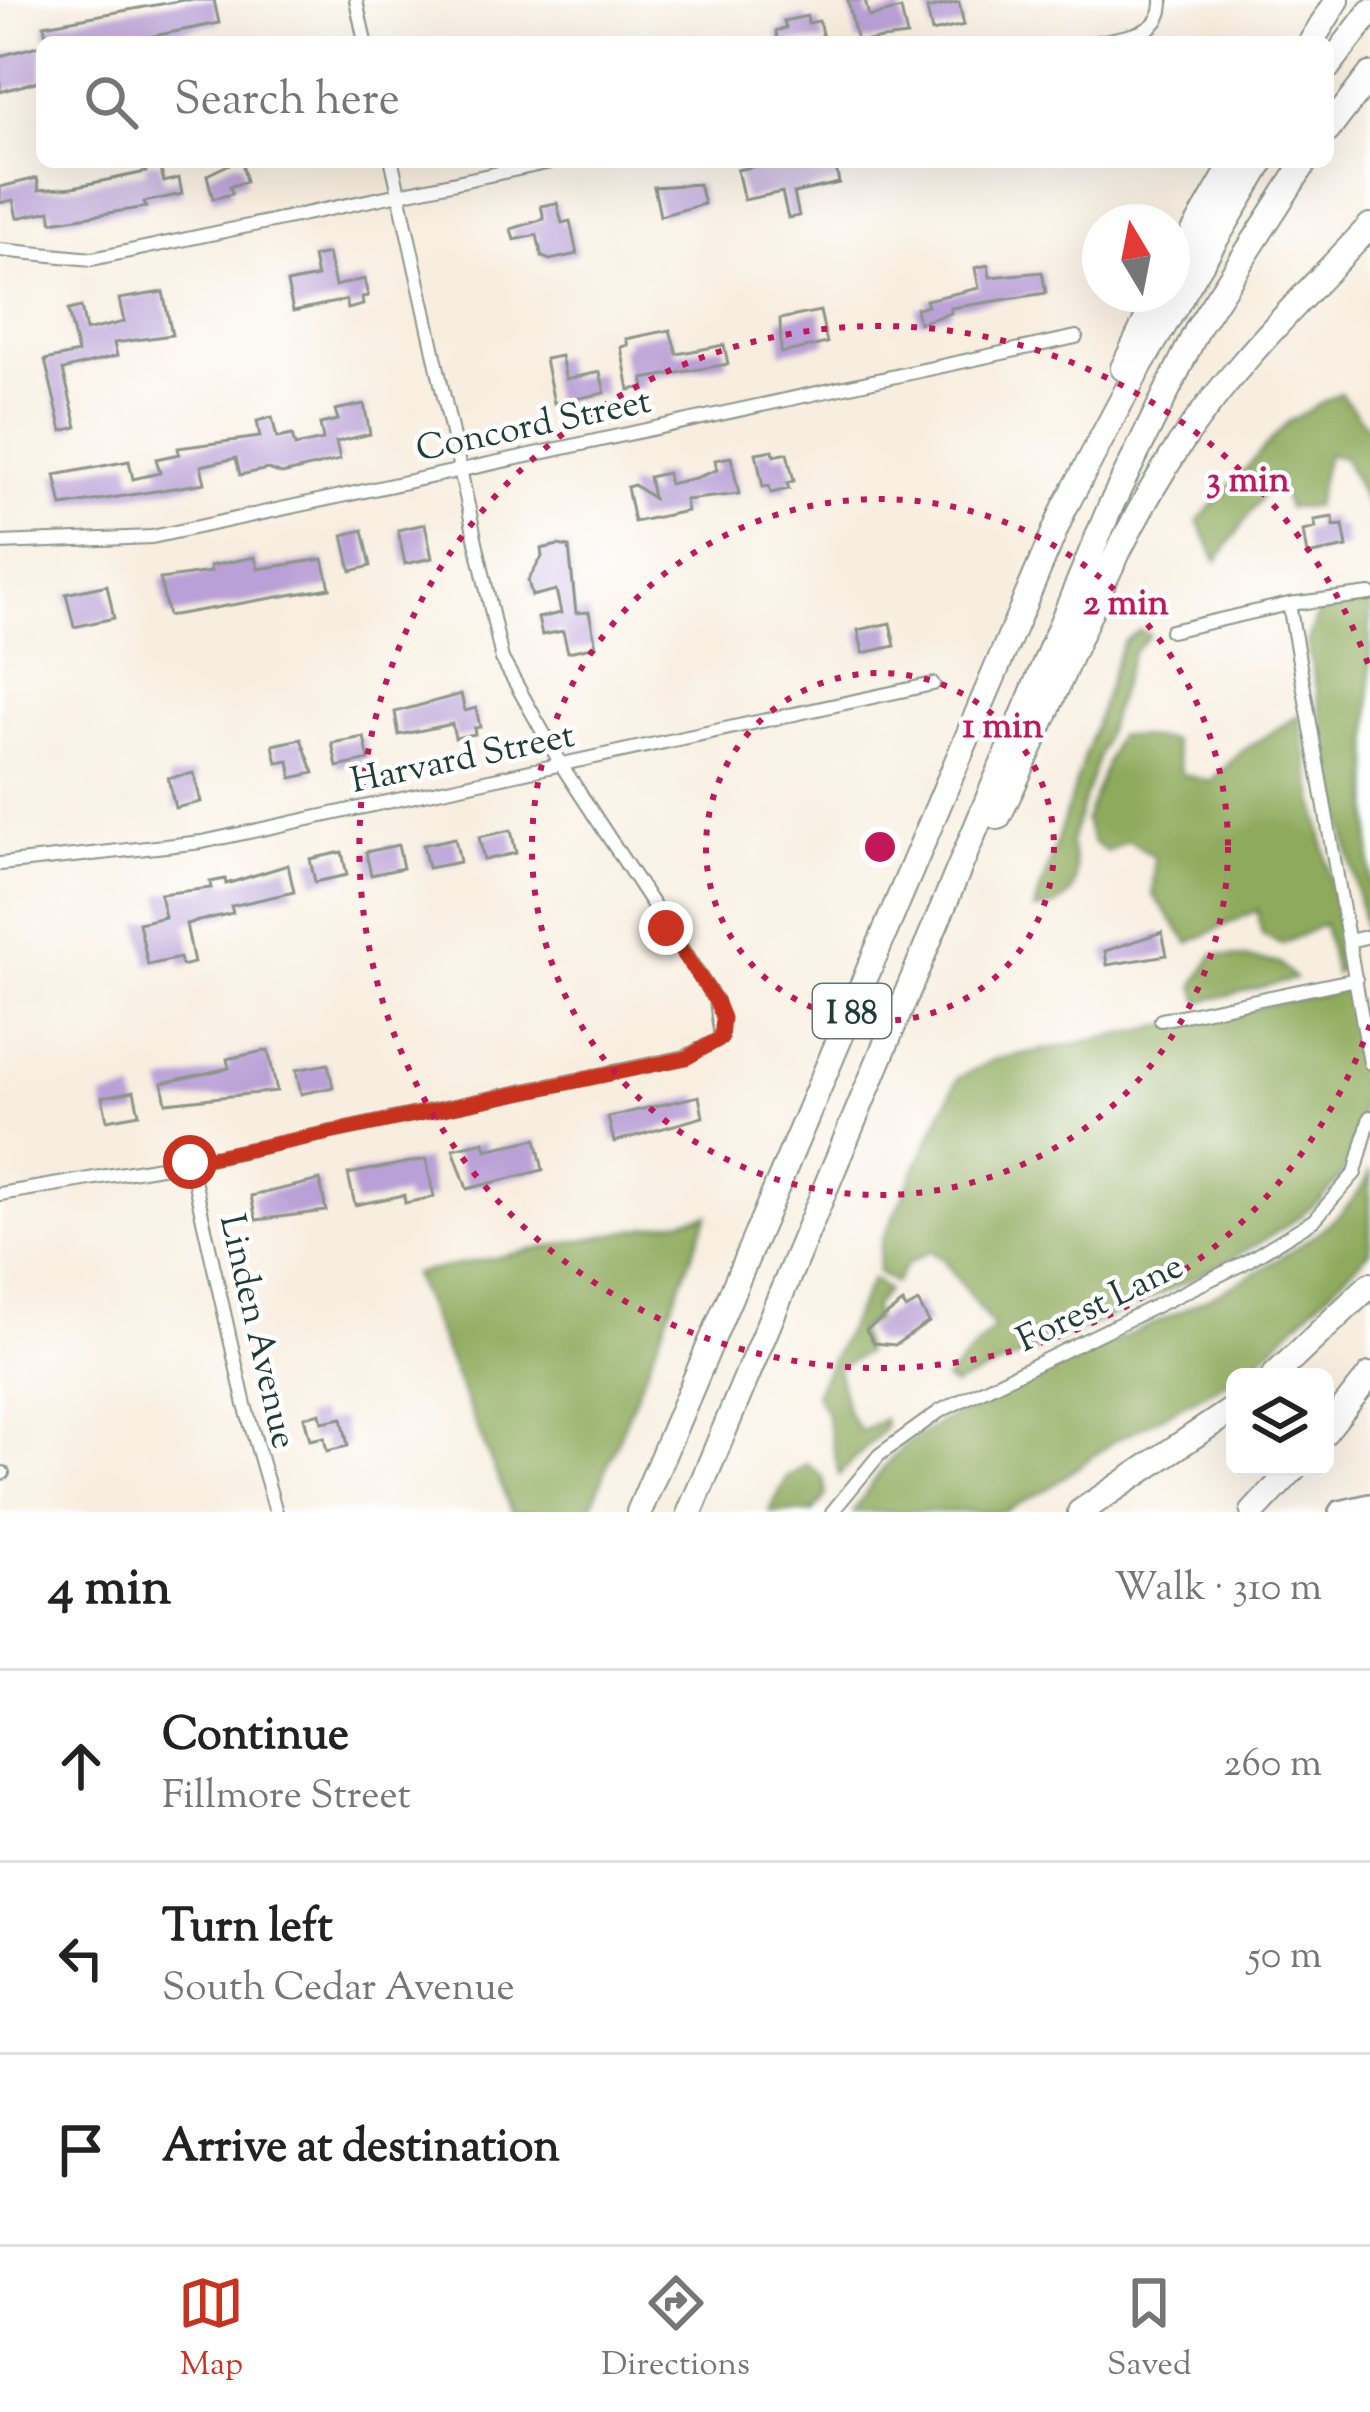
<!DOCTYPE html>
<meta charset="utf-8">
<style>
body{margin:0;font-family:"Sorts Mill Goudy",serif;background:#f2f2f2;color:#222}
.controls{position:absolute;right:36px;bottom:36px;display:grid;overflow:hidden;border-radius:18px;box-shadow:0 12px 48px #0002}
.controls button{width:108px;height:108px;display:grid;place-items:center;padding:0;border:0;border-bottom:3px solid #e0e0e0;background:#fff;color:#222;font:60px sans-serif}
.compass{position:absolute;left:1082px;top:204px;width:108px;height:108px;border-radius:50%;background:#fff;box-shadow:0 12px 48px #0002;rotate:350deg}
.stop{position:absolute;width:36px;height:36px;margin:-27px;border:9px solid #c8321e;border-radius:50%;background:#fff}
.stop.end{background:#c8321e;border-color:#fff;box-shadow:0 3px 12px #0008}
.list{margin:0;padding:0;list-style:none}
h2{display:flex;justify-content:space-between;align-items:center;height:156px;margin:0;padding:0 48px;font-size:51px}
h2 small{font-size:39px;font-weight:400;color:#767676}
.list li{display:grid;grid-template-columns:78px 1fr auto;gap:36px;align-items:center;box-sizing:border-box;height:192px;padding:0 48px;border-top:3px solid #e0e0e0}
.list b{display:block;font-size:45px;white-space:nowrap}
.list p{margin:0;font-size:39px;white-space:nowrap;color:#767676}
.list em{font-size:39px;font-style:normal;color:#767676}
.icon{flex:none;width:66px;height:66px;fill:none;stroke:currentColor;stroke-width:2;stroke-linecap:round;stroke-linejoin:round}
.map{position:relative;flex:none;width:1370px;height:1512px;overflow:hidden}
.search{position:absolute;background:#fff;box-shadow:0 12px 48px #0002;left:36px;right:36px;top:36px;height:132px;display:flex;align-items:center;gap:30px;box-sizing:border-box;padding:0 42px;border-radius:18px;color:#767676;font-size:45px}
.sheet{height:732px;background:#fff}
nav{display:flex;justify-content:space-around;align-items:center;box-sizing:border-box;height:168px;border-top:3px solid #e0e0e0;background:#fff;font-size:33px;color:#767676}
nav a{display:grid;justify-items:center;gap:6px}
nav .on{color:#c8321e}
.map>svg:first-child{display:block}
.forest{fill:#8eaa5c;stroke:#567448;stroke-width:3}
.building{fill:#b9a0d6}
.lines{fill:none;stroke-linecap:round;stroke-linejoin:round}
.minor-casing{stroke:#8c968a;stroke-width:16}
.trunk-casing{stroke:#8c968a;stroke-width:26}
.motorway-casing{stroke:#8c968a;stroke-width:28}
.minor{stroke:#fff;stroke-width:12}
.trunk{stroke:#fff;stroke-width:21}
.motorway{stroke:#fff;stroke-width:24}
.route{stroke:#c8321e;stroke-width:15}
.ring{fill:none;stroke:#c2185b;stroke-width:6;stroke-dasharray:6 12}
.labels{text-anchor:middle;stroke-width:9;stroke-linejoin:round;paint-order:stroke}
.shield{fill:#fff;stroke:#627771;stroke-width:3}
.shield-label{font-size:33px;font-weight:bold;fill:#1f3d34}
.street-label{font-size:36px;fill:#1f3d34;stroke:#fff}
.centre{fill:#c2185b;stroke:#fff;stroke-width:6}
.ring-label{font-size:36px;text-anchor:middle;font-weight:bold;fill:#c2185b;stroke:#fff;stroke-width:9;stroke-linejoin:round;paint-order:stroke}
</style>
<div class="map">
<svg width="1370" height="1512" viewBox="0 0 1370 1512">
<rect width="100%" height="100%" fill="#fff"/>
<filter id="ink" filterUnits="userSpaceOnUse"><feTurbulence type="fractalNoise" baseFrequency=".00833" numOctaves="2"/><feDisplacementMap in="SourceGraphic" scale="24" xChannelSelector="R" yChannelSelector="G"/><feConvolveMatrix kernelMatrix="1 2 1 2 8 2 1 2 1" color-interpolation-filters="sRGB"/></filter>
<filter id="wash" filterUnits="userSpaceOnUse"><feTurbulence type="fractalNoise" baseFrequency=".004" numOctaves="4" result="noise"/><feDisplacementMap in="SourceGraphic" scale="48" xChannelSelector="R" yChannelSelector="G"/><feGaussianBlur stdDeviation="2.7" result="paint"/><feColorMatrix in="noise" values="0 0 0 0 0 0 0 0 0 0 0 0 0 0 0 0 0 1.4 0 .05"/><feComposite in="paint" operator="in"/></filter>
<g filter="url(#wash)">
<rect width="100%" height="100%" fill="#f8eedf"/>
<!-- forest -->
<path class="forest" d="M1340 393 1370 430V512L1344 458 1327 454 1315 506 1288 508 1276 476 1217 561 1198 521 1288 422Z
M1370 600V926L1364 927 1307 643 1320 607Z
M1140 630 1149 635 1132 654 1070 843C1081 879 1079 906 1034 910L1118 655 1123 642Z
M1299 715 1346 963 1335 974 1324 924 1282 944 1262 935 1257 910 1189 943 1153 895 1154 857 1128 840 1107 852 1093 842 1085 821 1117 735 1172 740 1182 774 1210 782 1241 752Z
M1214 954 1279 963 1295 979 1200 1002 1195 985Z
M1344 990C1360 1011 1364 1052 1363 1078 1362 1111 1357 1148 1340 1177 1297 1248 1039 1346 954 1386L945 1380 994 1328 943 1259 930 1251 907 1264 895 1283 878 1272 881 1243 958 1078 993 1060Z
M1370 1170V1251L1246 1372 1113 1442 1047 1489 1003 1512H853C869 1488 887 1459 911 1441 1008 1372 1337 1274 1370 1170Z
M708 1215 589 1512H512L413 1274Z
M872 1279 887 1290 873 1307 876 1319 858 1330 865 1353 837 1368 848 1413 861 1432 884 1419 885 1428 839 1475 826 1412 815 1394Z
M807 1464 823 1477 826 1495 813 1512H769L787 1478Z"/>
<g id="blocks">
<!-- building -->
<path class="building" d="M184 0H214L219 23 123 42H47L44 25Z
M848 0H865L869 17 901 9 907 36 857 42Z
M959 2 964 25 932 32 927 9Z
M807 16 808 23 819 21 824 42H778L776 31 786 28 784 21Z
M42 45V80L0 92V56Z
M153 162H159L164 182 179 178 182 194 144 202 146 207 52 222 50 211 17 218 13 200 0 203V187L37 178 39 190 73 187 146 172 145 164Z
M234 162H242L246 182 230 186 232 194 213 199 207 175Z
M774 162H835L839 183 794 193 799 216 788 218 782 192 744 200 737 170Z
M699 184 704 204 660 216 654 187Z
M557 203 562 223 570 221 577 254 550 260 542 257 537 235 514 240 511 229 544 219 541 206Z
M328 254 335 286 364 279 368 296 362 297 363 305 348 309 346 300 293 311 287 283 317 277 313 257Z
M988 265 990 277 1042 272 1046 293 951 308V313L919 323 916 308 928 306 926 300 979 288 975 268Z
M163 292 172 335 114 343 117 356 63 370 77 427 62 431 45 360 78 353 68 310 81 307 86 331 124 322 119 299Z
M820 311 827 343 781 353 780 319Z
M670 330 677 354 724 345 728 364 643 379 645 387 629 390 621 347 628 345 626 339Z
M561 356 566 379 600 372 605 393 554 403 545 359Z
M364 404 370 434 336 442 340 460 282 474 268 469 240 475 236 458 201 466 205 483 62 506 55 475 129 461 133 479 160 473 156 459 179 454 178 448 260 437 257 421 272 417 277 438 292 435 295 446 323 440 320 424 338 420 335 410Z
M773 450 774 456 787 453 794 481 787 483 789 489 771 493 769 486 763 487 756 453Z
M731 457 739 494 685 500 687 511 634 522 627 487 634 485 653 498 649 477 667 473 669 484 696 478 717 470 715 460Z
M1333 517 1334 526 1343 525 1347 547 1307 555 1303 531 1316 528 1314 520Z
M425 524 432 558 405 564 398 530Z
M363 530 371 566 351 571 343 535Z
M558 545 569 547 576 613 589 612 596 646 568 652 563 631 542 635 538 618 561 613 556 590 532 596 528 580 542 557 541 549Z
M255 557 258 569 323 559 330 588 168 616 160 579 211 572 210 566Z
M107 585 114 618 74 627 66 594Z
M890 623 895 646 863 653 858 630Z
M461 694 465 711 476 708 480 727 474 728 475 734 455 738 452 724 399 735 395 712Z
M364 737 369 760 337 767 332 743Z
M301 739 314 773 292 778 289 761 277 763 273 745Z
M194 773 201 802 175 808 168 778Z
M511 830 516 853 484 860 479 837Z
M455 838 460 862 428 868 423 845Z
M398 845 403 868 371 875 366 852Z
M342 852 347 875 315 882 310 859Z
M288 865 294 892 231 906 233 913 186 924 194 963 182 966 180 958 148 965 139 923 165 917 160 894 211 888 210 882 225 879 226 884Z
M1162 932 1167 955 1107 965 1105 951Z
M268 1050 277 1091 166 1103 162 1083 229 1068 227 1059Z
M328 1064 333 1087 301 1094 296 1070Z
M134 1091 139 1114 107 1120 102 1097Z
M699 1096 703 1117 614 1142 608 1117Z
M536 1139 543 1170 467 1189 453 1149 484 1142 486 1150Z
M426 1159 434 1197 405 1203 404 1195 355 1205 348 1174Z
M320 1180 326 1211 256 1220 251 1196Z
M918 1302 929 1322 895 1345 874 1343 866 1330 903 1303 906 1309Z
M320 1413 322 1422 342 1418 348 1446 327 1451 324 1437 310 1440 304 1417Z"/>
</g>
</g>
<g filter="url(#ink)">
<use href="#blocks" fill-opacity="0" stroke="#8c968a" stroke-width="3"/>
<g class="lines">
<defs>
<path id="minor" d="M356 0 365 42
M1097 42C1125 36 1163 36 1162 0
M0 250 92 259 551 162
M0 543 152 537 1076 337
M1289 604 1370 1063
M1171 631 1289 604 1370 594
M0 864 202 842 933 684
M1349 941 1370 936
M1161 1020 1356 979
M190 1162 245 1405 276 1512
M0 1194 190 1162 685 1057 721 1038 716 1001 562 766 502 659 392 162
M0 1474 3 1473
M832 1512 879 1455 940 1411 1244 1263 1314 1220 1355 1173 1370 1117"/>
<path id="trunk" d="M1340 1512 1370 1505"/>
<path id="motorway" d="M1311 42 1337 0
M1328 67 1370 12
M1328 130 1370 75
M1172 270 1234 162
M1123 368 1159 294
M998 817C1057 698 1100 567 1173 455 1228 370 1301 300 1370 226
M1273 1377 1370 1285
M1325 1432 1370 1375
M639 1512 1064 509 1141 364 1262 162
M690 1512 1111 505 1198 328 1305 162
M1080 1512 1235 1408
M1253 1512 1295 1467"/>
</defs>
<!-- minor casing -->
<use href="#minor" class="minor-casing"/>
<!-- trunk casing -->
<use href="#trunk" class="trunk-casing"/>
<!-- motorway casing -->
<use href="#motorway" class="motorway-casing"/>
<!-- minor -->
<use href="#minor" class="minor"/>
<!-- trunk -->
<use href="#trunk" class="trunk"/>
<!-- motorway -->
<use href="#motorway" class="motorway"/>
</g>
</g>
<g class="lines" filter="url(#ink)">
<!-- route -->
<path class="route" d="M190 1162 686 1058 721 1038 723 1018 716 1001 666 928"/>
</g>
<!-- distance rings -->
<g class="ring">
<circle cx="880" cy="847" r="174"/>
<circle cx="880" cy="847" r="348"/>
<path d="M1370 1025A521 521 0 1 1 1370 669"/>
</g>
<g class="labels">
<!-- shield labels -->
<rect class="shield" x="813" y="984" width="78" height="54" rx="9"/>
<g class="shield-label">
<text x="852" y="1023">I 88</text>
</g>
<!-- street labels -->
<g class="street-label">
<text transform="translate(533 423) rotate(-12)" y="13">Concord Street</text>
<text transform="translate(462 756) rotate(-12)" y="13">Harvard Street</text>
<text transform="translate(1099 1301) rotate(-26)" y="13">Forest Lane</text>
<text transform="translate(260 1331) rotate(77)" y="13">Linden Avenue</text>
</g>
</g>
<circle cx="880" cy="847" r="18" class="centre"/>
<g class="ring-label">
<text x="1248" y="491">3 min</text>
<text x="1126" y="614">2 min</text>
<text x="1003" y="737">1 min</text>
</g>
</svg>
<div class="controls">
<button><svg class="icon" aria-label="layers" viewBox="0 0 24 24"><path d="M12 4l9 5-9 5-9-5zM3 14l9 5 9-5"/></svg></button>
</div>
<svg class="compass" viewBox="-18 -18 36 36"><path d="M0-13l5 13h-10z" fill="#e53935"/><path d="M0 13l5-13h-10z" fill="#767676"/></svg>
<div class="stop" style="left:190px;top:1162px"></div>
<div class="stop end" style="left:666px;top:928px"></div>
<div class="search"><svg class="icon" aria-label="search" viewBox="0 0 24 24"><circle cx="10" cy="10" r="6"/><path d="M15 15l6 6"/></svg>Search here</div>
</div>
<section class="sheet">
<h2>4 min<small>Walk · 310 m</small></h2>
<ul class="list">
<li><svg class="icon" aria-label="ahead" viewBox="0 0 24 24"><path d="M12 20V5M6 11l6-6 6 6"/></svg><div><b>Continue</b><p>Fillmore Street</p></div><em>260 m</em></li>
<li><svg class="icon" aria-label="left" viewBox="0 0 24 24"><path d="M17 20v-9H6M10 6l-5 5 5 5"/></svg><div><b>Turn left</b><p>South Cedar Avenue</p></div><em>50 m</em></li>
<li><svg class="icon" aria-label="arrive" viewBox="0 0 24 24"><path d="M6 21V4h12l-3 4 3 4H6"/></svg><div><b>Arrive at destination</b></div></li>
</ul>
</section>
<nav>
<a class="on"><svg class="icon" aria-label="map" viewBox="0 0 24 24"><path d="M3 6l6-2 6 2 6-2v14l-6 2-6-2-6 2zM9 4v14M15 6v14"/></svg>Map</a>
<a><svg class="icon" aria-label="directions" viewBox="0 0 24 24"><path d="M12 3l9 9-9 9-9-9zM9 14v-3h6M13 9l2 2-2 2"/></svg>Directions</a>
<a><svg class="icon" aria-label="saved" viewBox="0 0 24 24"><path d="M7 4h10v16l-5-4-5 4z"/></svg>Saved</a>
</nav>
